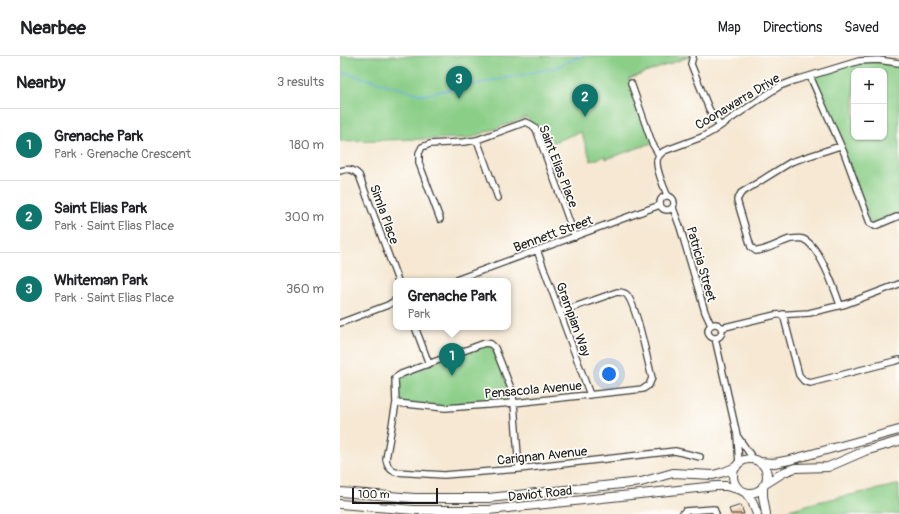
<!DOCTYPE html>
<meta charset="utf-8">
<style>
body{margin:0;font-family:Pangolin,sans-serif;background:#f6f6f6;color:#202124}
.controls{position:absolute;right:12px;top:12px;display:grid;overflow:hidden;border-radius:8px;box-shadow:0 1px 3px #0004}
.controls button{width:36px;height:36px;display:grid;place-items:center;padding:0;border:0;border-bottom:1px solid #e0e0e0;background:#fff;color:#202124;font:20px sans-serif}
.scale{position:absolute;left:12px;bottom:10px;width:86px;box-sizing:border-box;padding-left:4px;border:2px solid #1c1c1c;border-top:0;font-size:11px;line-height:14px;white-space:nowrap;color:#1c1c1c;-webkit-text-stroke:3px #fdfcf7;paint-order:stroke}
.you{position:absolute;left:269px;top:318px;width:14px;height:14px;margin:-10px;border:3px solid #fff;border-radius:50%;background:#1a73e8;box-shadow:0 0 0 6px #1a73e833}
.badge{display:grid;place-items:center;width:26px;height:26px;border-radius:50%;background:#0f766e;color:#fff;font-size:13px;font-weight:700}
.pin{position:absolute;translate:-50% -33px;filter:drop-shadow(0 1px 2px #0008)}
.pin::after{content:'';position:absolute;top:21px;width:14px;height:12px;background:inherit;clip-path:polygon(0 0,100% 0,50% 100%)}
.popup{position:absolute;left:53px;top:222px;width:118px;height:52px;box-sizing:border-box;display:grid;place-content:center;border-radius:8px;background:#fff;filter:drop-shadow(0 1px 3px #0005);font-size:13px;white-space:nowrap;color:#757577}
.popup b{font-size:15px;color:#202124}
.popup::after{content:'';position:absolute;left:50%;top:100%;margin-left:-8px;border:8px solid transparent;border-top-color:#fff}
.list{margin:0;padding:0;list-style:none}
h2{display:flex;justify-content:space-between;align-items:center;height:52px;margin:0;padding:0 16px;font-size:17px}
h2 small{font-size:13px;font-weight:400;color:#757577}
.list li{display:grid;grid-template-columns:26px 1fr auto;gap:12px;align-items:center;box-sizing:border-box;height:72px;padding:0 16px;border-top:1px solid #e0e0e0}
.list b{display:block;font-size:15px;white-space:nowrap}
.list p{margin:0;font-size:13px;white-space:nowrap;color:#757577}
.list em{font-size:13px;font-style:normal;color:#757577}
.map{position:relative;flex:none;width:559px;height:458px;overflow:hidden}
header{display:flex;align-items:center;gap:24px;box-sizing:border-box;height:56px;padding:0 20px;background:#fff;border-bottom:1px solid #e0e0e0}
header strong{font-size:19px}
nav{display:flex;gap:22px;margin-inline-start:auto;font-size:14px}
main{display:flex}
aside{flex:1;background:#fff}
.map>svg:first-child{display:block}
.green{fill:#8ace87;stroke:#537552;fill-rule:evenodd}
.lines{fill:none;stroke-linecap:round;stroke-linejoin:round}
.stream{stroke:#6cafe1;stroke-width:1.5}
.building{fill:#dfb58e}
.street-casing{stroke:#3d3b37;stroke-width:8}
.secondary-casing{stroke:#3d3b37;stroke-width:10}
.street{stroke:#fff;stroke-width:5.5}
.secondary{stroke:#fff;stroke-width:8}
.labels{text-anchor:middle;stroke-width:3.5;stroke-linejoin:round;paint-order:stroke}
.street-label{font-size:13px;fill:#1c1c1c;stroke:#fdfcf7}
</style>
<header>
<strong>Nearbee</strong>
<nav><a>Map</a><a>Directions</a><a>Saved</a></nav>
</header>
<main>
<aside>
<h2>Nearby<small>3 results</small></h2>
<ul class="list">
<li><span class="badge">1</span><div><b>Grenache Park</b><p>Park · Grenache Crescent</p></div><em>180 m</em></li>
<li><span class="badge">2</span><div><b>Saint Elias Park</b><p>Park · Saint Elias Place</p></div><em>300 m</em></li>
<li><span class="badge">3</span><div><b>Whiteman Park</b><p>Park · Saint Elias Place</p></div><em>360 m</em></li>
</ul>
</aside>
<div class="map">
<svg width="559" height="458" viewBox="0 0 559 458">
<rect width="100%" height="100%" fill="#fdfcf7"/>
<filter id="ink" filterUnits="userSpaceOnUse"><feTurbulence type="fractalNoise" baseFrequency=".025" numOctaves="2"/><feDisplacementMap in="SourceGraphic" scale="8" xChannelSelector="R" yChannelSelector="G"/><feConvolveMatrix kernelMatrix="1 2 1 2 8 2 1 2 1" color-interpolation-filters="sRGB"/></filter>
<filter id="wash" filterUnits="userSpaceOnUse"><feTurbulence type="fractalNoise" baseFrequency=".012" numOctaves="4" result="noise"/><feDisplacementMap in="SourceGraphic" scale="16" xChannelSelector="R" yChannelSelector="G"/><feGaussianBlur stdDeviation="0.9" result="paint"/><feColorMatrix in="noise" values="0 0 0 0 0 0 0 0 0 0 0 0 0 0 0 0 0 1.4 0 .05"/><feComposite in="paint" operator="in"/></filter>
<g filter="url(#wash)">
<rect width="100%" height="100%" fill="#f6e8d3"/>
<!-- green -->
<path class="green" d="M0 0H351L289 23 312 87 266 103 265 100 251 105 241 76 202 90 187 61 130 82 0 85Z
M519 5 559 7V160L535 170 530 166 470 20ZM514 15H544V81H514Z
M145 287 151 288 174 347 105 352 56 347 55 322Z
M557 429H559V458H436L477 446Z"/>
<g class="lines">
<!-- stream -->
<path class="stream" d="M0 17H6L83 39 214 12 241 0"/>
</g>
<g id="blocks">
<!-- building -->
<path class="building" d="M401 449 404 458H391L389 453Z"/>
</g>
</g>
<g filter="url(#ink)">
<use href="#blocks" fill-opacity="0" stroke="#3d3b37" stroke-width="1"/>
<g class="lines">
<defs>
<path id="street" d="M353 0 351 8 369 53 380 70
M470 20 505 99 530 167 535 170 559 160
M291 27 312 87 319 99
M137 84 158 142
M500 90 451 106 401 137 397 144 411 191 416 195C429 194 439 186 451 183 454 183 460 182 463 183 479 189 495 234 500 249
M0 115C8 112 13 113 19 119L58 225
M327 139C324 130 316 115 317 105 317 101 320 98 324 95L362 81 373 75 426 39 440 30 453 25 519 5 538 4 559 7
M320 147a7 7 0 1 1 14 0a7 7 0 1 1-14 0Z
M333 152 340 171 365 256 371 269
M100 163 79 107V97L82 91 90 88 124 86 137 84 186 66 192 69 196 73 235 181
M197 194 250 339
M113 225 320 149
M443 258 459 319 464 325 470 327 559 304
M0 267 48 249 56 244
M368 275a7 7 0 1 1 14 0a7 7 0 1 1-14 0Z
M75 271 89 308
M381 272 435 259 469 257 506 248 559 228
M375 282 397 379 399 408
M56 347 105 352 174 347 303 333 309 329 312 322C308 307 296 246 286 238 283 236 280 236 277 236L220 256
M398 381 414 404
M179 413 174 347 172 335 155 292 151 288 145 287 61 318 55 322 56 347 46 403C47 410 49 413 55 416L104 419 179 413 335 395 360 401
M342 458 345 455 374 453 376 458"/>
<path id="secondary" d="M393 420a17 17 0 1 1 34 0a17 17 0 1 1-34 0Z
M419 406 434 407 450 404 559 374
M425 428 444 416 455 412 488 411 525 395 559 385
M423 430V440L426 458
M0 436 74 442H148L301 426 333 417 373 419 384 416 396 411
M405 436 412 445 417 458
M0 448 74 454H149L376 430H386L401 434"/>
</defs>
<!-- street casing -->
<use href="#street" class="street-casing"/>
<!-- secondary casing -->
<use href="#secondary" class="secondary-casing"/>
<!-- street -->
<use href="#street" class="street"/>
<!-- secondary -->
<use href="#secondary" class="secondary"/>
</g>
</g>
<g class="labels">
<!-- street labels -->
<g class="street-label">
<text transform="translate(397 45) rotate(-31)" y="5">Coonawarra Drive</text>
<text transform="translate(219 110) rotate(69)" y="5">Saint Elias Place</text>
<text transform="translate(45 158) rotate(70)" y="5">Simla Place</text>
<text transform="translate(213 177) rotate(-20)" y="5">Bennett Street</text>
<text transform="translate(362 208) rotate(74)" y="5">Patricia Street</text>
<text transform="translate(234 263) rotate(70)" y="5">Grampian Way</text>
<text transform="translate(193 333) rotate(-5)" y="5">Pensacola Avenue</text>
<text transform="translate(202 399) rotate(-6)" y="5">Carignan Avenue</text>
<text transform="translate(200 437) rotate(-6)" y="5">Daviot Road</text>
</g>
</g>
</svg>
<div class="controls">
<button>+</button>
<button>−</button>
</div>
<div class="scale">100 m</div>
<div class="you"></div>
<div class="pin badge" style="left:112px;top:320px">1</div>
<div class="popup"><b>Grenache Park</b>Park</div>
<div class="pin badge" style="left:245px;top:61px">2</div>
<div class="pin badge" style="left:119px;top:43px">3</div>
</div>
</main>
